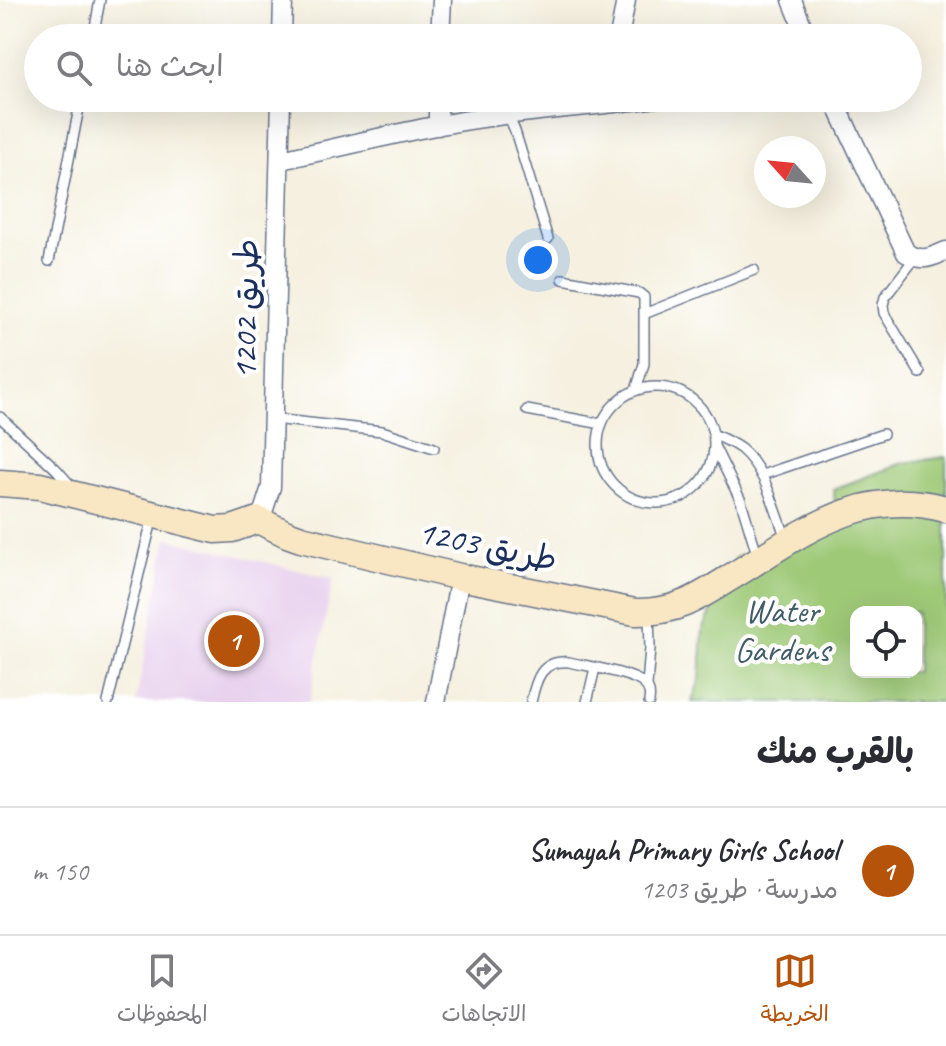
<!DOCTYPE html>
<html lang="ar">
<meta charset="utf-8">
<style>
body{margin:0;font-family:Caveat,"Playpen Sans Arabic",sans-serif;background:#f2f2f3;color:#2b2b33;direction:rtl}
.controls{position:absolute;right:24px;bottom:24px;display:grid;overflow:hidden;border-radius:16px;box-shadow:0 8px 32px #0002}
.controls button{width:72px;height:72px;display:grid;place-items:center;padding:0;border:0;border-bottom:2px solid #e1e1e2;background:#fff;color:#2b2b33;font:40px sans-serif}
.compass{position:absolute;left:754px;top:136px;width:72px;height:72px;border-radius:50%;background:#fff;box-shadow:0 8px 32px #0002;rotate:297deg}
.you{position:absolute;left:538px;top:260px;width:28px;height:28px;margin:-20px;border:6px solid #fff;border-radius:50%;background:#1a73e8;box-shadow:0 0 0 12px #1a73e833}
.badge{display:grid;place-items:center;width:52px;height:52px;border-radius:50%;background:#b45309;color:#fff;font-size:26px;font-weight:700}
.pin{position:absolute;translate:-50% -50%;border:4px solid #fff;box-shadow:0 2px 8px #0006}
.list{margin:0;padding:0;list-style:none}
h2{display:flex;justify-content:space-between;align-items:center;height:104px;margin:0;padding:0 32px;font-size:34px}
h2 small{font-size:26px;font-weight:400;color:#7c7c81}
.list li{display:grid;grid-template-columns:52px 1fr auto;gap:24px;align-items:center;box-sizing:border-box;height:128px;padding:0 32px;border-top:2px solid #e1e1e2}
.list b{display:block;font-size:30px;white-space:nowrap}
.list p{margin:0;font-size:26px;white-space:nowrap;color:#7c7c81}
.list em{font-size:26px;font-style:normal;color:#7c7c81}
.icon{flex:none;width:44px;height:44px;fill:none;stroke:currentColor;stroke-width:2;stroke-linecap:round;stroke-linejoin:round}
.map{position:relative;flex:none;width:946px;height:702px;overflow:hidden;direction:ltr}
.search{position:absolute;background:#fff;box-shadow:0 8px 32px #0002;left:24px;right:24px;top:24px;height:88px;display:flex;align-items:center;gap:20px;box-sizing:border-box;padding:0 28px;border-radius:44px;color:#7c7c81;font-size:30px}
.sheet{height:232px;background:#fff}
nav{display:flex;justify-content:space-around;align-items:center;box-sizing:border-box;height:112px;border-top:2px solid #e1e1e2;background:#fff;font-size:22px;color:#7c7c81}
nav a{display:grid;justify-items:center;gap:4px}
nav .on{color:#b45309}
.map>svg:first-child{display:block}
.built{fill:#e8d2ee}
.green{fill:#9ec977;stroke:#5c7c6a;stroke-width:2;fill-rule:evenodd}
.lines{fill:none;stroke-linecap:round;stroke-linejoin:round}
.lane-casing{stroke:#67738b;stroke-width:12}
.street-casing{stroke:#67738b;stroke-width:21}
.secondary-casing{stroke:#67738b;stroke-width:29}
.lane{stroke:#fff;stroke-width:9}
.street{stroke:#fff;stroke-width:18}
.secondary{stroke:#f9e7c3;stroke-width:26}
.labels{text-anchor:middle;stroke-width:8;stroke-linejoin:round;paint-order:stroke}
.street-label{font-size:34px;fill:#1b2f5e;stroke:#fff}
.park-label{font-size:34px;fill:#425d66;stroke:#fff}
</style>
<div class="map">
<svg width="946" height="702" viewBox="0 0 946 702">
<rect width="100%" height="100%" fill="#fff"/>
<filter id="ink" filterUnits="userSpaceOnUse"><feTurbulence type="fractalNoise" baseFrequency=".0125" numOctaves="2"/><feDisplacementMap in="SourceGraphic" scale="16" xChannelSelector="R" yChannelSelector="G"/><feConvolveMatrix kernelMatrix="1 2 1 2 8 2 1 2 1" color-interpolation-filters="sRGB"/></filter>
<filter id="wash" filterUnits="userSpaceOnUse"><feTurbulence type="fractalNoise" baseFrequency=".006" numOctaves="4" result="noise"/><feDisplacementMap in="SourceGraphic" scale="32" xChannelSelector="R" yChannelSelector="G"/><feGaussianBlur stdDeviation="1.8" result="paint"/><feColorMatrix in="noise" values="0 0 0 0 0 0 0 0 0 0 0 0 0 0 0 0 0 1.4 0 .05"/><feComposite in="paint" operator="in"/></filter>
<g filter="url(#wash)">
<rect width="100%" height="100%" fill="#f5f0df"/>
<!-- built -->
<path class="built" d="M167 538 333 579 309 702H136Z"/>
<!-- green -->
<path class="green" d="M946 457V702H692L700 679 703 630 736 557 775 547 835 519 834 489 903 463ZM856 612H916V672H856Z"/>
</g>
<g filter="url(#ink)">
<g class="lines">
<defs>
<path id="lane" d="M93 38 100 0
M508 115 515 131 548 239
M915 258 885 297 883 305 884 313 920 373
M49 261 81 98
M563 279 639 293 644 297V364L636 390
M644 314 754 270
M598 445a58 58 0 1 1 116 0a58 58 0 1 1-116 0Z
M527 410 602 424
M0 417 56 469 72 487
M273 419 382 431 434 448
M713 434C722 438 733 443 741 449 766 470 774 508 786 538
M715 448 741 501 758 557
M762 475 883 434
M647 686 650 648 649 613
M108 702 153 516
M531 702C536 679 541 660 569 662 586 666 633 673 644 684 650 689 650 695 649 702
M587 702 595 668"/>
<path id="street" d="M792 0 807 38
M282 38 283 0
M440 38 442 0
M619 38 626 0
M833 98 906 253C923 262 929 258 946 251
M438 126V98
M280 160C352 145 424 125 497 116 550 109 603 105 656 98
M258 520 264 509 271 487 281 98
M436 702 460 577"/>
<path id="secondary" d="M0 483 40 486 215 530 232 529 258 520 287 534 301 539 460 577 635 612C675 613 698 598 731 577 800 535 860 485 946 509"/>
</defs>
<!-- lane casing -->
<use href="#lane" class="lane-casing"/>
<!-- street casing -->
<use href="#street" class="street-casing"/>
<!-- secondary casing -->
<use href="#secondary" class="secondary-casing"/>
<!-- lane -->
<use href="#lane" class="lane"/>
<!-- street -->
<use href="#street" class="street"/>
<!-- secondary -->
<use href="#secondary" class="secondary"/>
</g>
</g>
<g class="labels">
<!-- street labels -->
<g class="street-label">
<text transform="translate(245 309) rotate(-89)" y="12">طريق 1202</text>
<text transform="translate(488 545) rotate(12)" y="12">طريق 1203</text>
</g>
<!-- park labels -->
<g class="park-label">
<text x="782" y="622">Water<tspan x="782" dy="39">Gardens</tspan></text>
</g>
</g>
</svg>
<div class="controls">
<button><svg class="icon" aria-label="locate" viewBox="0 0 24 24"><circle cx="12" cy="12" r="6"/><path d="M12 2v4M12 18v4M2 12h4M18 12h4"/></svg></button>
</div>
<svg class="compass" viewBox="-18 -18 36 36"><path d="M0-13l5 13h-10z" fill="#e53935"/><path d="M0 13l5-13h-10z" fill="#7c7c81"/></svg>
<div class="you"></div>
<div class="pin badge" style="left:234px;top:641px">1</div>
<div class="search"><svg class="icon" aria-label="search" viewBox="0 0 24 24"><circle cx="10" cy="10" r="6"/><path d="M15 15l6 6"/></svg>ابحث هنا</div>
</div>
<section class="sheet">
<h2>بالقرب منك<small></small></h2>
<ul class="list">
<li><span class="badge">1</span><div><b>Sumayah Primary Girls School</b><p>مدرسة · طريق 1203</p></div><em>150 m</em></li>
</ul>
</section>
<nav>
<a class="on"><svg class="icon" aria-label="map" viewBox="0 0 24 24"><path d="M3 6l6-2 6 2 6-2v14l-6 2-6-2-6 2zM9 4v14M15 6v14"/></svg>الخريطة</a>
<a><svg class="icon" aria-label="directions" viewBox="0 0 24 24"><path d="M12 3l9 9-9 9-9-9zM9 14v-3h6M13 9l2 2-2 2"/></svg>الاتجاهات</a>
<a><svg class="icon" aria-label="saved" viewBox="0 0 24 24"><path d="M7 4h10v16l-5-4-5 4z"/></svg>المحفوظات</a>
</nav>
